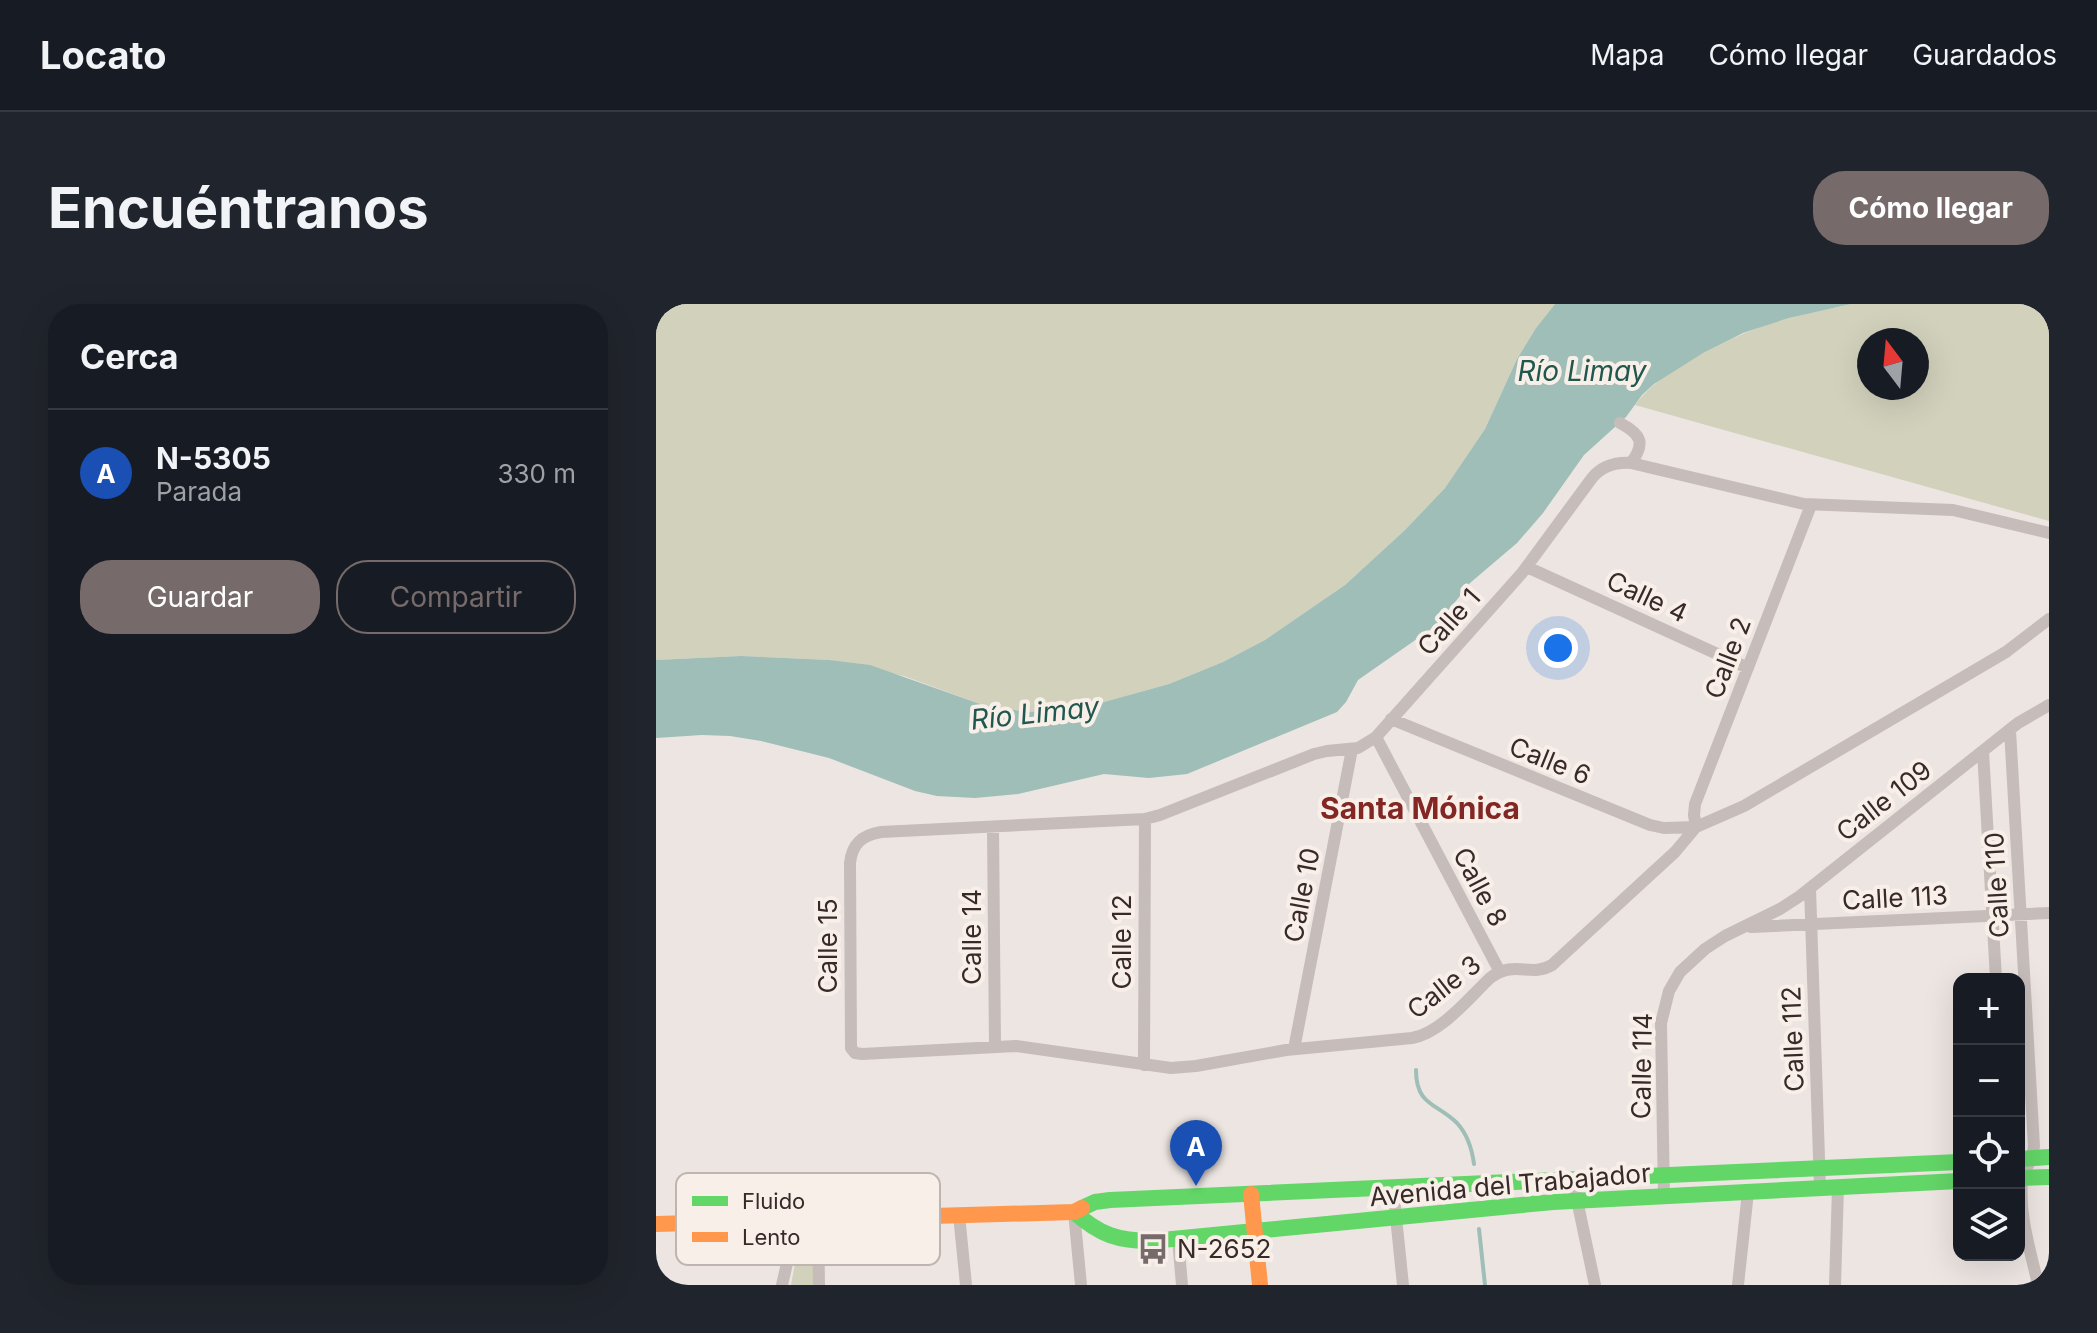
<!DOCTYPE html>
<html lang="es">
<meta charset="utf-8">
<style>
body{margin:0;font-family:Inter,sans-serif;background:#20242c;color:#f1f3f6}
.controls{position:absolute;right:24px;bottom:24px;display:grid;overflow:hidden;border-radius:16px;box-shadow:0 8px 32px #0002}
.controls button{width:72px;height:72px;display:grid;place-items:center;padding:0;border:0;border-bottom:2px solid #363941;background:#171b24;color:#f1f3f6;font:40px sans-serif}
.compass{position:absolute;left:1201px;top:24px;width:72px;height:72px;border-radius:50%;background:#171b24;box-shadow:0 8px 32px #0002;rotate:344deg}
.you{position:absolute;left:902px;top:344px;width:28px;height:28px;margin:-20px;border:6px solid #fff;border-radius:50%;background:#1a73e8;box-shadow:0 0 0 12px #1a73e833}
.badge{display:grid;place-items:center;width:52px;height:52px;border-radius:50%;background:#766b6a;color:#fff;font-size:26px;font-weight:700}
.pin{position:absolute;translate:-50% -66px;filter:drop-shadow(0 2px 4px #0008)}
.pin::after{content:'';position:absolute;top:42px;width:28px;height:24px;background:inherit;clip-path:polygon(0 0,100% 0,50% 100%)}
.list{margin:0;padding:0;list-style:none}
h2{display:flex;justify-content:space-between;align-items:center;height:104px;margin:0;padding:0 32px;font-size:34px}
h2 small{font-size:26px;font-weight:400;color:#9ea1a6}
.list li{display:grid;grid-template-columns:52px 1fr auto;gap:24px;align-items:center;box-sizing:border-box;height:128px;padding:0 32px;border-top:2px solid #363941}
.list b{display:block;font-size:30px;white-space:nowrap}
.list p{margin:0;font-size:26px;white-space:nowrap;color:#9ea1a6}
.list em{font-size:26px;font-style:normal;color:#9ea1a6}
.actions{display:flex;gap:16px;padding:24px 32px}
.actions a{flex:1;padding:18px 0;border:2px solid #766b6a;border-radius:32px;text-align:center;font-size:28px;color:#766b6a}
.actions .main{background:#766b6a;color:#fff}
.icon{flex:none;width:44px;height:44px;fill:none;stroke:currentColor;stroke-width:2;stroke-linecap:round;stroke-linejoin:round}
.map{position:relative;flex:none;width:1393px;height:981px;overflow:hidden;border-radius:32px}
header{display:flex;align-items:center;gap:48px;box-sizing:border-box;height:112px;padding:0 40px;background:#171b24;border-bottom:2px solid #363941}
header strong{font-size:38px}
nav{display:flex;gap:44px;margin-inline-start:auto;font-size:28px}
.intro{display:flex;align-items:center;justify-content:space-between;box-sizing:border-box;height:192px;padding:0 48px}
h1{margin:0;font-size:56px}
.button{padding:20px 36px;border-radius:32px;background:#766b6a;color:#fff;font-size:28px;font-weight:700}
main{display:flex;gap:48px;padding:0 48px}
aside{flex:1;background:#171b24;border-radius:32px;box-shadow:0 8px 32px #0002}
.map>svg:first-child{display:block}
.green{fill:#d2d1bc;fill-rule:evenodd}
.water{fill:#9ebeb7}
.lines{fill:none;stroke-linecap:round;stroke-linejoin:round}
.stream{stroke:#9ebeb7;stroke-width:4}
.street{stroke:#c6bdba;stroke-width:12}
.fast{stroke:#63d668;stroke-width:16}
.slow{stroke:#ff974d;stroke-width:16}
.labels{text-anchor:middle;stroke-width:8;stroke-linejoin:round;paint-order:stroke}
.street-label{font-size:26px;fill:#372a29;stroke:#f9efe9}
.poi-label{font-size:26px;fill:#372a29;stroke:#f9efe9;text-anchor:start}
.water-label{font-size:28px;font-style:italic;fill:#20574f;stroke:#f9efe9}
.quarter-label{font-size:30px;font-weight:bold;fill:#832725;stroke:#f9efe9}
.key{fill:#f9efe9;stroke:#bfb4af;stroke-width:2}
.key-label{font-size:22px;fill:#372a29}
</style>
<header>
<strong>Locato</strong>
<nav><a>Mapa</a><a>Cómo llegar</a><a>Guardados</a></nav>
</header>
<div class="intro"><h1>Encuéntranos</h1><a class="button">Cómo llegar</a></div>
<main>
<aside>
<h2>Cerca<small></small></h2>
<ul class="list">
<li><span class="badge" style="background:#1a4fb4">A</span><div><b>N-5305</b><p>Parada</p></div><em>330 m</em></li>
</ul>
<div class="actions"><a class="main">Guardar</a><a>Compartir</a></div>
</aside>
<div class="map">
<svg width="1393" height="981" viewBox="0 0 1393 981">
<rect width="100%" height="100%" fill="#ece5e2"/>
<!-- green -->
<path class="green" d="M0 0H899L880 24 861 55 829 125 789 184 749 226 689 281 609 336 567 358 513 380 448 398 412 405 372 408 327 401 248 372 173 356 85 352 0 356Z
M1195 0H1393V217L979 101C993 82 1011 70 1031 58 1064 39 1097 24 1134 14 1154 8 1175 5 1195 0ZM1213 36H1261V84H1213Z
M151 939 156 942 157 947 159 981H135L142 944 146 940Z"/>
<!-- water -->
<path class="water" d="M899 0H1195L1133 14 1087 29 1047 49 998 80 986 91 970 113 928 151 887 209 861 239 814 279 789 311 778 323 702 376 690 398 681 408 531 470 493 474 448 470 362 490 319 494 281 492 259 487 173 454 105 437 74 432 46 431 0 434V356L85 352 173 356 214 361 327 401 372 408 412 405 448 398 513 380 567 358 609 336 689 281 749 226 789 184 829 125 861 55 880 24Z"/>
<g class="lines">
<!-- stream -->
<path class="stream" d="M760 766C760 802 781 799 801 819 812 831 816 845 818 860
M823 925 829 981"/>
<!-- street -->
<path class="street" d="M964 119C985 130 990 139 975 159
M1393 229 1297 206 1148 200 975 159C959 158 946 162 936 174L866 269 720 433 702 444 671 447 658 450 504 511 489 515 225 528C206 531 196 540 194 559L195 744 199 749 206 750 360 742 515 764 540 762 630 746 756 734C785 729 813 694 834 674 859 655 874 674 896 661L1019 548 1040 523 1088 502 1350 348 1393 315
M871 263 1092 364
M735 415 994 521 1008 524 1040 523 1038 511 1039 500 1155 201
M1354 426 1378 842C1377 858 1367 866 1366 878 1363 913 1375 948 1382 981
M720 433 844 668
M1327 447 1340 675
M337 523 339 742
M1154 584 1164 884
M1095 623 1393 609
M638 745 696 445
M488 761 489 515
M917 877 939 981
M737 884 747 981
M1008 892 1005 719 1013 687 1024 668 1049 645 1069 632 1124 605 1144 592 1362 419 1393 401
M418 908 425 981
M303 911 310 981
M162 916 163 981
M522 935 526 981
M126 981 141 916
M1082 981 1092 888
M1179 981 1182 883"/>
<!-- fast -->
<path class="fast" d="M1363 855 1393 853
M1363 874 1393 873
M426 904 439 898 454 896 1303 858
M418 908C444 931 462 937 496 937L897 898 1303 877"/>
<!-- slow -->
<path class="slow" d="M595 890 604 981
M0 920 418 908 426 904"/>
</g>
<!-- icons -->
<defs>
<symbol id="bus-bare" viewBox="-9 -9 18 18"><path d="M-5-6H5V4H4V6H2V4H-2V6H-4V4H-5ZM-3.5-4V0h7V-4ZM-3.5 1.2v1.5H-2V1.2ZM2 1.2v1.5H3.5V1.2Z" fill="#766b6a" stroke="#f9efe9" stroke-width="2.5" paint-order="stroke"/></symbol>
</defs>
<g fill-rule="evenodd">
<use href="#bus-bare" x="475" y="923" width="44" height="44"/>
</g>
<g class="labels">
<!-- street labels -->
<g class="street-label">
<text transform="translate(991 293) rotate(25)" y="9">Calle 4</text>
<text transform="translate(793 318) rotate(-48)" y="9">Calle 1</text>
<text transform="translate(1072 354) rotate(-69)" y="9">Calle 2</text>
<text transform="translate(894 457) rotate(22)" y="9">Calle 6</text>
<text transform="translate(1228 497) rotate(-38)" y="9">Calle 109</text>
<text transform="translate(1341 581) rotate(-93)" y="9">Calle 110</text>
<text transform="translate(824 583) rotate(62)" y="9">Calle 8</text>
<text transform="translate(646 591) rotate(-79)" y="9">Calle 10</text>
<text transform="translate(1239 594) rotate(-3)" y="9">Calle 113</text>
<text transform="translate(316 633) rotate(-90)" y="9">Calle 14</text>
<text transform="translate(466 638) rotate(-90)" y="9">Calle 12</text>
<text transform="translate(172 642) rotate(-90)" y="9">Calle 15</text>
<text transform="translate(788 683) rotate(-38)" y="9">Calle 3</text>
<text transform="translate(1137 735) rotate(-92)" y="9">Calle 112</text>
<text transform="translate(986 762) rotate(-89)" y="9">Calle 114</text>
<text transform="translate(854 881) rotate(-5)" y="9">Avenida del Trabajador</text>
</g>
<!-- poi labels -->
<g class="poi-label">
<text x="521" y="954">N-2652</text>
</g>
<!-- water labels -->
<g class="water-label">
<text x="926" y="77">Río Limay</text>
<text transform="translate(379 409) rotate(-6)" y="10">Río Limay</text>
</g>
<!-- quarter labels -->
<g class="quarter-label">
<text x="764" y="515">Santa Mónica</text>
</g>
</g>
<!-- legend -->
<rect x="20" y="869" width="264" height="92" rx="12" class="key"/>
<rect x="36" y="892" width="36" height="10" fill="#63d668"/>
<rect x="36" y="928" width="36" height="10" fill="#ff974d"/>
<g class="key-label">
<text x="86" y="905">Fluido</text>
<text x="86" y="941">Lento</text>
</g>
</svg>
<div class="controls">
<button>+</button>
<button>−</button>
<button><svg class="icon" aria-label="locate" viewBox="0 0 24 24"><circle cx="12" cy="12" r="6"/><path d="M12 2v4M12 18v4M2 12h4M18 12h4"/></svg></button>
<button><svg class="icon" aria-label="layers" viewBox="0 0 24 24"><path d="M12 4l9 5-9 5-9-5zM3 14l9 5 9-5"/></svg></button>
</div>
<svg class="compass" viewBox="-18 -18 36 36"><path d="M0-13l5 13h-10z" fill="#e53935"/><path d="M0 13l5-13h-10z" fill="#9ea1a6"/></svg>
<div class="you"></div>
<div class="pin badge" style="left:540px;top:882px;background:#1a4fb4">A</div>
</div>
</main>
